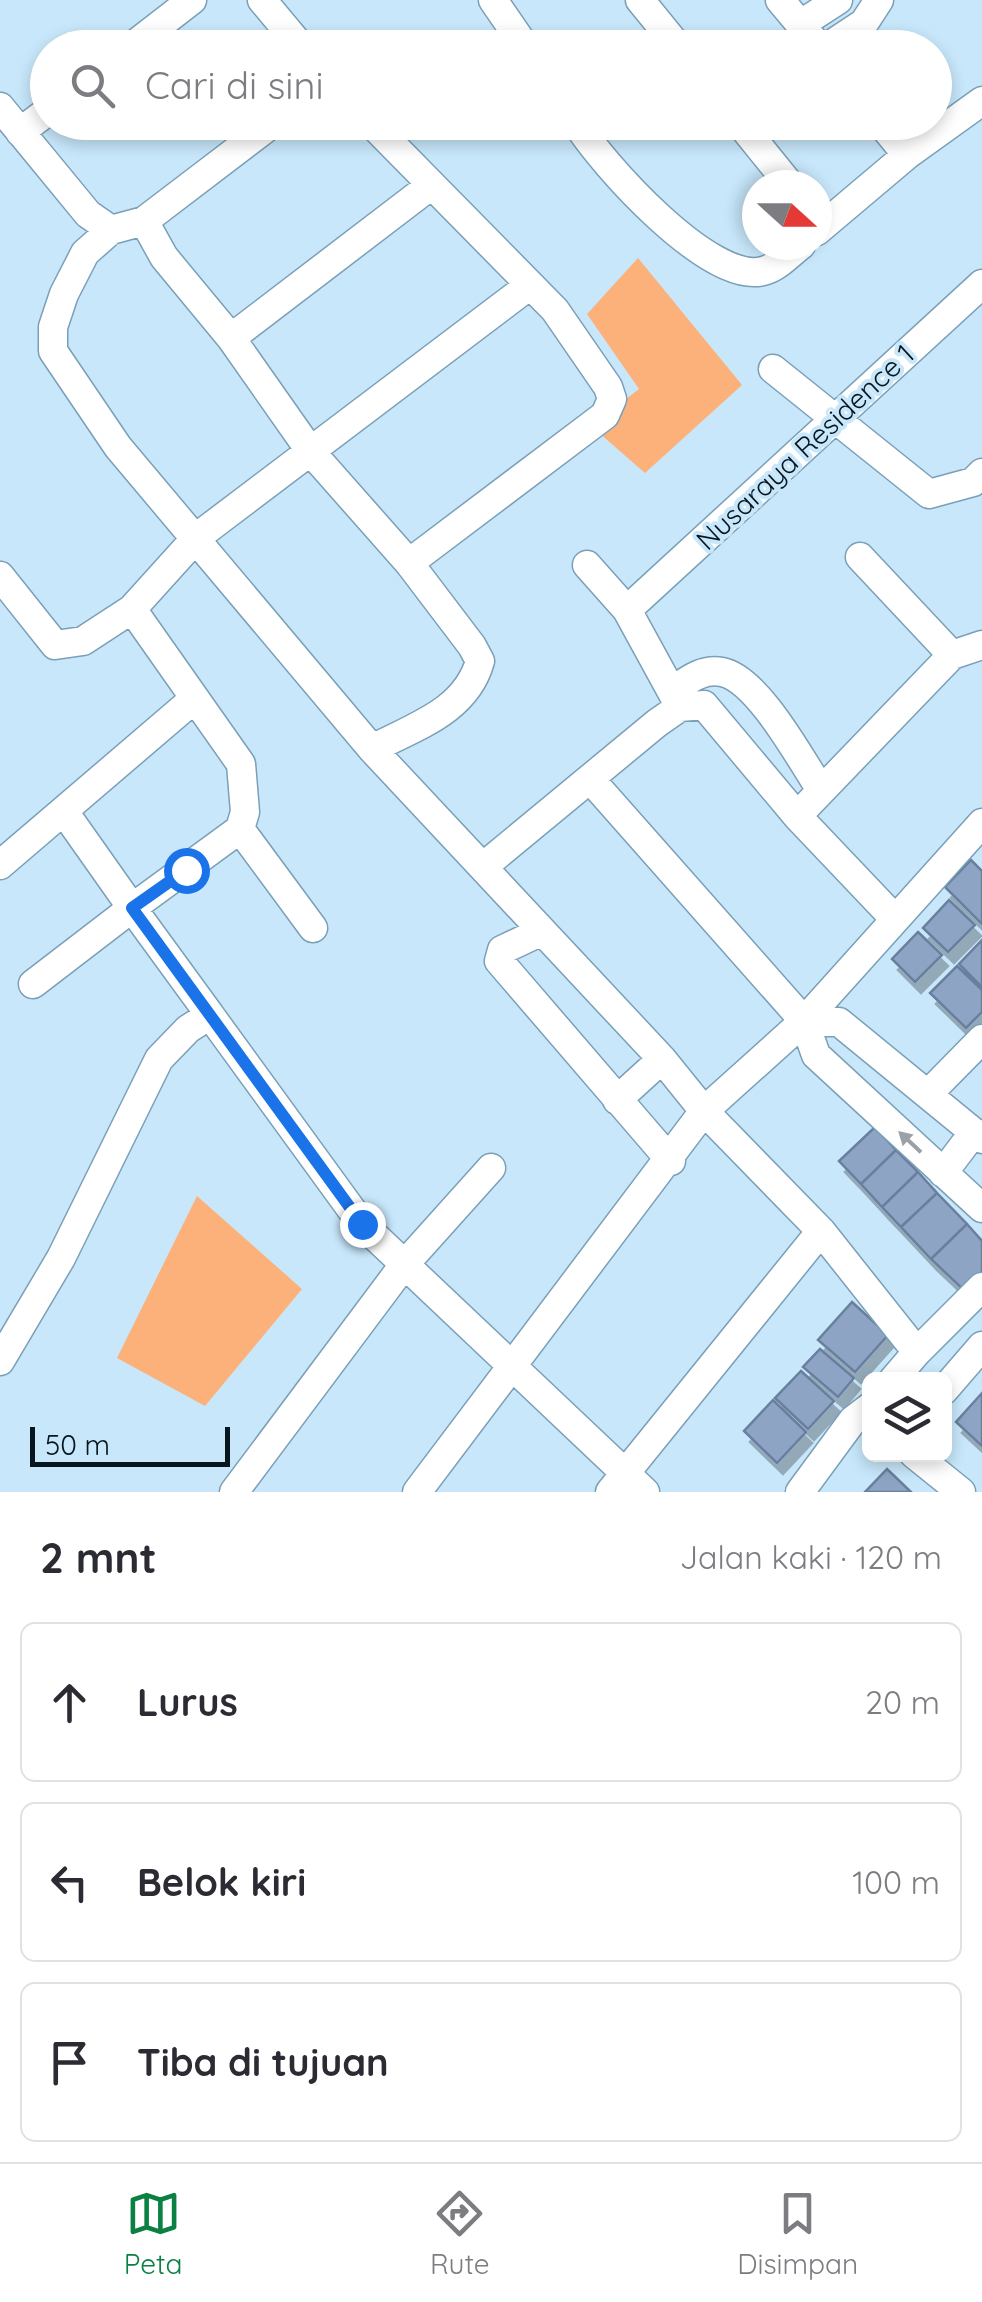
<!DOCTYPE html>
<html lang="id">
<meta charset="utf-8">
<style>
body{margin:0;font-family:Quicksand,sans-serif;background:#f7f7f7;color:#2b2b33}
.controls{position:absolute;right:30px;bottom:30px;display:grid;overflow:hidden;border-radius:15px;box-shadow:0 5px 15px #0003}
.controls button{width:90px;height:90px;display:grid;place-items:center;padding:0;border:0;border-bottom:2px solid #e1e1e2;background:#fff;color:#2b2b33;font:50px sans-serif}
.compass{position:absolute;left:742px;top:170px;width:90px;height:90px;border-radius:50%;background:#fff;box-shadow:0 5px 15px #0003;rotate:111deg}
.scale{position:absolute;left:30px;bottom:25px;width:200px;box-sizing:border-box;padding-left:10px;border:5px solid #07151d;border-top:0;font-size:28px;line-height:35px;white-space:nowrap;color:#07151d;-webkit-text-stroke:8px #c8e7fb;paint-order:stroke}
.stop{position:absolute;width:30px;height:30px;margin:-22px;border:8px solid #1a73e8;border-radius:50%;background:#fff}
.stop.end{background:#1a73e8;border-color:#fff;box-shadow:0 2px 10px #0008}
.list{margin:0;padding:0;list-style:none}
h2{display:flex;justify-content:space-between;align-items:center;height:130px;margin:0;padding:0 40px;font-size:42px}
h2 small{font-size:32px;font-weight:400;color:#7c7c81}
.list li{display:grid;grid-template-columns:65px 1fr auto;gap:30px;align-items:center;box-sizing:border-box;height:160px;margin:0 20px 20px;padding:0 20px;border:2px solid #e1e1e2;border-radius:15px}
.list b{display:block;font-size:38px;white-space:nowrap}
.list em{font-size:32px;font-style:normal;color:#7c7c81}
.icon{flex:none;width:55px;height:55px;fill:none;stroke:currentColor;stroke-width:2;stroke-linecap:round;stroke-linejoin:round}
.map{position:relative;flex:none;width:982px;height:1492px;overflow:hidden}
.search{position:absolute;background:#fff;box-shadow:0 5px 15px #0003;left:30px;right:30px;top:30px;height:110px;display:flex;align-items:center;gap:25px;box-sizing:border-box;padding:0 35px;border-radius:55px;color:#7c7c81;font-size:38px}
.sheet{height:670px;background:#fff}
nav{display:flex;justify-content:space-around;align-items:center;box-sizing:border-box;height:140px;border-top:2px solid #e1e1e2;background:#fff;font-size:28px;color:#7c7c81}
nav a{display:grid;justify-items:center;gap:5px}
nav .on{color:#0b8043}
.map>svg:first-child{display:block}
.green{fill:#fcb17a}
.building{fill:#8da4c4;stroke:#697f9d;stroke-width:2.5;filter:url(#shadow)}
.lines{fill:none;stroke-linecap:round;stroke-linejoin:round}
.minor-casing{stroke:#7a9fb7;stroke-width:31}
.minor{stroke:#fff;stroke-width:28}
.oneway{fill:#9ca1a5}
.route{stroke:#1a73e8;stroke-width:12}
.labels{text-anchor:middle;stroke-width:8;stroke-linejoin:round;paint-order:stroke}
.street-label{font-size:28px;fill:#07151d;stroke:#c8e7fb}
</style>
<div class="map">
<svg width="982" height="1492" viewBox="0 0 982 1492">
<defs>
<filter id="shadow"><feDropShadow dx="6" dy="11" stdDeviation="0" flood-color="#0004"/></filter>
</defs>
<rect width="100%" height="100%" fill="#c8e7fb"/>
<!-- green -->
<path class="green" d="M638 258 742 385 645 473 591 426 639 389 587 314Z
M197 1196 302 1289 205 1406 117 1358Z"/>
<!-- building -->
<path class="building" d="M971 860 982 871V924L945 887Z
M949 900 975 925 948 952 923 928Z
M918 932 942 955 915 982 892 959Z
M982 940V987L959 964Z
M957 966 982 990V1012L966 1028 930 993Z
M875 1127 896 1150 861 1184 839 1161Z
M896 1150 918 1172 882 1207 861 1184Z
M918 1172 937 1193 901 1227 882 1207Z
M937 1193 967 1224 931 1259 901 1227Z
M967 1224 982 1241V1282L969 1295 931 1259Z
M852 1302 888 1335 855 1372 818 1340Z
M820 1349 854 1378 838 1397 803 1367Z
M801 1371 834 1401 808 1429 775 1398Z
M982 1393V1446L956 1422Z
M773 1400 806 1432 777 1463 744 1431Z
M887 1469 911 1492H865Z"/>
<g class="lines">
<defs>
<path id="minor" d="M262 0 302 48
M493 0 526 48
M640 0 679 48
M780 0 820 48
M801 24 838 0
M130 48 192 0
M826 48 864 23 879 0
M0 107 88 214 111 230 144 221 164 257 231 338 311 452 409 563 472 646 480 661C466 711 416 726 372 749
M370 122 555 310 608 387 612 399 605 415 409 563
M576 122C601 163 710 285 763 271 777 268 789 254 801 245
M739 122 790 185
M880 122 907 155
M20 132 48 111
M144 221 274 122
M111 230 85 253 64 294 53 327V351L118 447 372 749 662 1059 704 1111 821 1231 917 1352 982 1287
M817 231 907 155 982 101
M231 338 430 186
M773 369 929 494 973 482 982 473
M860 557 952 655 982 645
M587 565 627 610 679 705
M0 576 55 645 83 641 132 609
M627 610 982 284
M672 691C687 681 702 668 722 672 758 679 801 760 821 790
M591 780 804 1021 816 1055 982 1208
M797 816 952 655
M240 829 313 928
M0 865 194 699
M484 866 657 723 680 707 704 705 797 816 893 917
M540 932 502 950 499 961 671 1161
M33 984 132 908 65 813
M210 1015 362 1224 645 1492
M804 1021 839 1022 982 1139
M930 1092 982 1039
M617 1100 662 1059
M943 1173 974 1132
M0 1361 61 1258 159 1059 188 1029 210 1015 132 908 240 829 245 812 241 764 132 609 197 537 530 285
M893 1380 917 1352
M944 1390 982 1346
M914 1454 961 1492
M234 1492 403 1266 491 1168
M417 1492 704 1111 804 1021 982 823
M610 1492 821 1231
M800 1492 853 1420 870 1407"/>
</defs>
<!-- minor casing -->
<use href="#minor" class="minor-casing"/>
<!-- minor -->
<use href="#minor" class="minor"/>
</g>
<!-- one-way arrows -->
<defs><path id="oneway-solid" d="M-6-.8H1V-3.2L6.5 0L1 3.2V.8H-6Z" transform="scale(2.5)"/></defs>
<use class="oneway" href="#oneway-solid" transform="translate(910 1142) rotate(-137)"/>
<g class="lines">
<!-- route -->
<path class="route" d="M186 870 132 908 362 1224"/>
</g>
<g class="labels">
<!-- street labels -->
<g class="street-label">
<text transform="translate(805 447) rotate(-43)" y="10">Nusaraya Residence 1</text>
</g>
</g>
</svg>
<div class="controls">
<button><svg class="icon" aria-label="layers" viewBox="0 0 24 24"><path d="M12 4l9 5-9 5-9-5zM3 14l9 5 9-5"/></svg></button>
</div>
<svg class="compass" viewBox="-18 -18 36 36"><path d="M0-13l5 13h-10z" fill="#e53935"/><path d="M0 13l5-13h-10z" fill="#7c7c81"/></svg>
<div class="scale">50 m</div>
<div class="stop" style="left:186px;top:870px"></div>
<div class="stop end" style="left:362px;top:1224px"></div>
<div class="search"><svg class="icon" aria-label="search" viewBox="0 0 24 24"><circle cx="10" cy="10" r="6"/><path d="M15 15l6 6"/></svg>Cari di sini</div>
</div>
<section class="sheet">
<h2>2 mnt<small>Jalan kaki · 120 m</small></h2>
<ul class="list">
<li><svg class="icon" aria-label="ahead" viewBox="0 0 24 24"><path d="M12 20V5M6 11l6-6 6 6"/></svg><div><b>Lurus</b></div><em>20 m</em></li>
<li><svg class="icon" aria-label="left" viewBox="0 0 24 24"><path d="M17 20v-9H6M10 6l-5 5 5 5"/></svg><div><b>Belok kiri</b></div><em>100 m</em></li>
<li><svg class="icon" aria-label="arrive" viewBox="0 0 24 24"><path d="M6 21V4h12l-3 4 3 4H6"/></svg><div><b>Tiba di tujuan</b></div></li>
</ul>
</section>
<nav>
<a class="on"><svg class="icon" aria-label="map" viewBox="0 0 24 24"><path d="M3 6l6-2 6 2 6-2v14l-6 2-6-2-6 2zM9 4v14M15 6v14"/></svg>Peta</a>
<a><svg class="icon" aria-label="directions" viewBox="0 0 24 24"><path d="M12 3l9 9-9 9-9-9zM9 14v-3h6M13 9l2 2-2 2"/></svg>Rute</a>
<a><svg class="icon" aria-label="saved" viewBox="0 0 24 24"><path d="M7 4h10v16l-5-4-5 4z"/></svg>Disimpan</a>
</nav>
